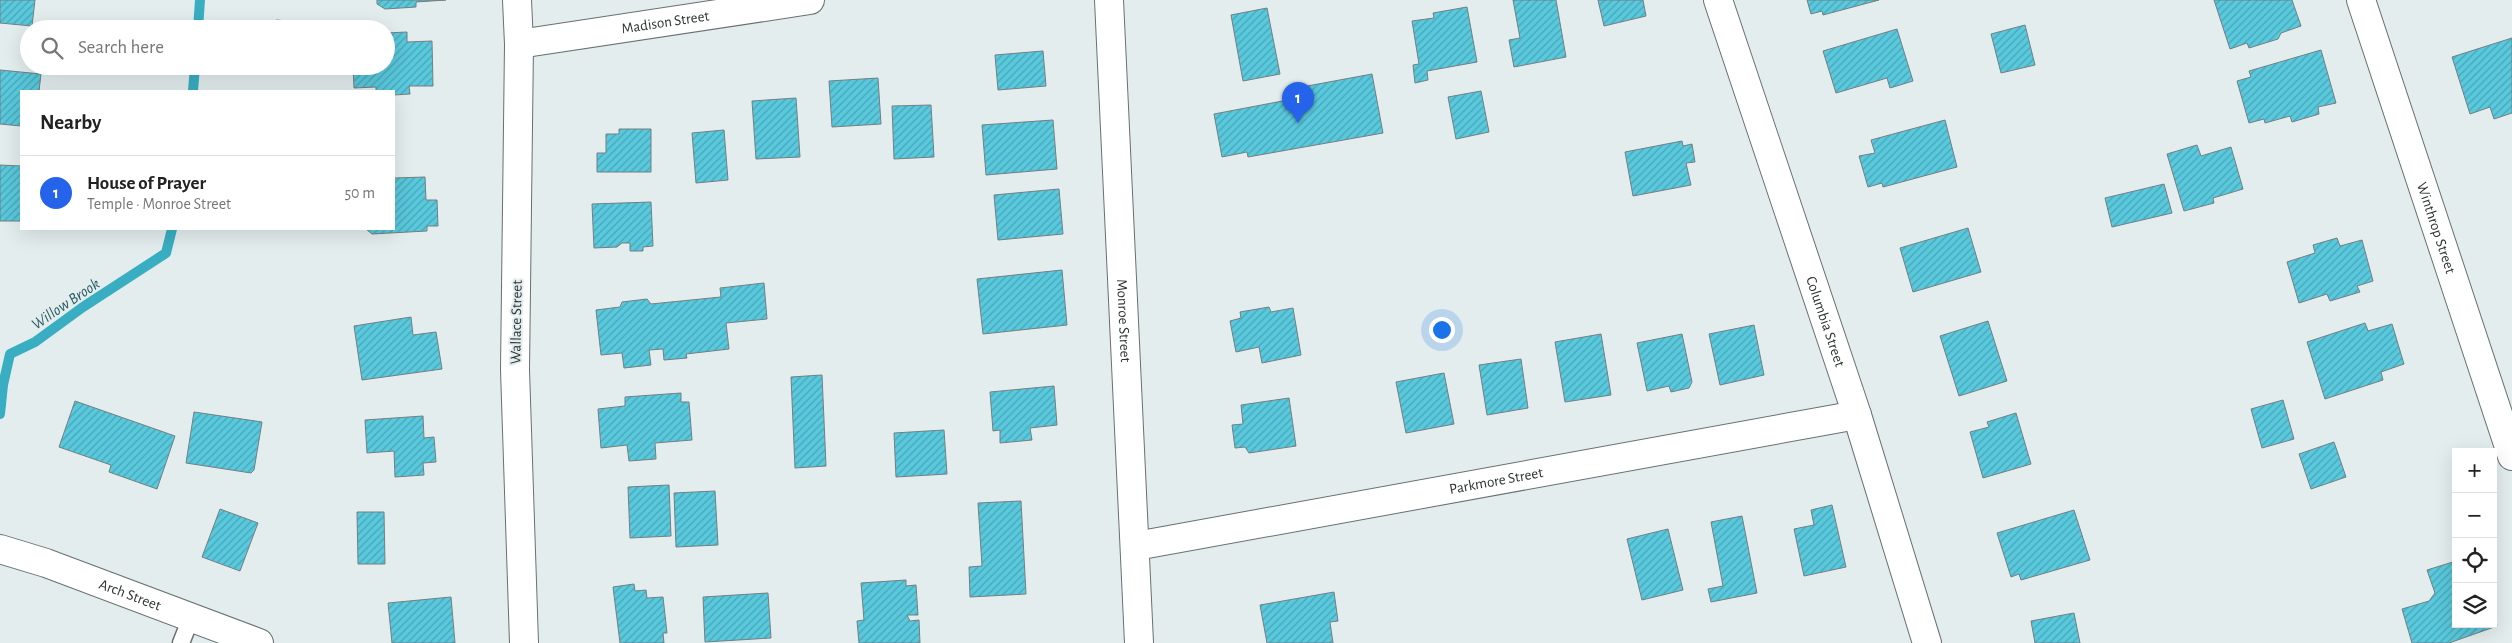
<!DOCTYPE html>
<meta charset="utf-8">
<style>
body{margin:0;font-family:"Alegreya Sans",sans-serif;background:#f6f6f6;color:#222}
.controls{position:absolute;right:15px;bottom:15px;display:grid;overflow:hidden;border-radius:0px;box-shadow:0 5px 20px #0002}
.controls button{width:45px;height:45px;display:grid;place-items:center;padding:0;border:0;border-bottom:1px solid #e0e0e0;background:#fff;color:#222;font:25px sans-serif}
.you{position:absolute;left:1441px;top:329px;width:18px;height:18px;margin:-12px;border:4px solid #fff;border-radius:50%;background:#1a73e8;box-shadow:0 0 0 8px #1a73e833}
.badge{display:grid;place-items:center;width:32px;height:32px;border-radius:50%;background:#2563eb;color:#fff;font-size:16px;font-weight:700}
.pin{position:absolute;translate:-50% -41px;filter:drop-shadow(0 1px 2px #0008)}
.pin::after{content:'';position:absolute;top:26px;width:18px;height:15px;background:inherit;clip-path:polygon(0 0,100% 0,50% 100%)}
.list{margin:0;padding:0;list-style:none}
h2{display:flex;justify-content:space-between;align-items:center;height:65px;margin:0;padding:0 20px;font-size:21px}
h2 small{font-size:16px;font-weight:400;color:#767676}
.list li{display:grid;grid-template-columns:32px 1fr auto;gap:15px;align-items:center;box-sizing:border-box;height:75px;padding:0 20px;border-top:1px solid #e0e0e0}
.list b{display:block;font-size:19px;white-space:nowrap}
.list p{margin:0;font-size:16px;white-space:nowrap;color:#767676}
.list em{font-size:16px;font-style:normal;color:#767676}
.icon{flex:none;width:28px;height:28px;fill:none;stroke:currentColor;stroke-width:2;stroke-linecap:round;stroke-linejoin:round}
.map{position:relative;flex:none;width:2512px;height:643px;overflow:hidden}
.search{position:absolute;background:#fff;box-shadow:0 5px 20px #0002;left:20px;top:20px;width:375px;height:55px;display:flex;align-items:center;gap:12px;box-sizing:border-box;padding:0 18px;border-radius:28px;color:#767676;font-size:19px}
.panel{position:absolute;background:#fff;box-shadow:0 5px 20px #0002;left:20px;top:90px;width:375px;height:140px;border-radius:0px}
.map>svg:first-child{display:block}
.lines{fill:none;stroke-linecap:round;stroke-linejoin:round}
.stream{stroke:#39aec2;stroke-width:10}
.building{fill:url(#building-hatch);stroke:#757e80}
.service-casing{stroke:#687072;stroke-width:19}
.minor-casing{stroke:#687072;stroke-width:30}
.tertiary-casing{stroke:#687072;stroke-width:30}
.secondary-casing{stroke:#687072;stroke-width:30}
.service{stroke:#fff;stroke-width:16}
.minor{stroke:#fff;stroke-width:28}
.tertiary{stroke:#fff;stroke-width:28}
.secondary{stroke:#fff;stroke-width:28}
.labels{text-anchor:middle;stroke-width:4;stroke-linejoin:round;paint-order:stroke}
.street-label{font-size:15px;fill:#2e3232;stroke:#e3edee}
.water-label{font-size:16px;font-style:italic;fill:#285961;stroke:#e3edee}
</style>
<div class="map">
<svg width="2512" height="643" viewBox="0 0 2512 643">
<defs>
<pattern id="building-hatch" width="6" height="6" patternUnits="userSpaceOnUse" patternTransform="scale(1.25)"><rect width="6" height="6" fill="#59c9dd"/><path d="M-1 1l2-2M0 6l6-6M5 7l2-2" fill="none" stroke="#4aa4b4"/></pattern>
</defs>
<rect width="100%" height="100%" fill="#e3edee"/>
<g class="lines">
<!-- stream -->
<path class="stream" d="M198 29 200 0
M193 91 195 66
M0 414 3 385 10 354 35 342 83 307 166 253 172 229"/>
</g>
<!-- building -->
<path class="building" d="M0 0H35L32 26 0 23Z
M377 0H446L416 2V7L385 9 377 4Z
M1513 0H1556L1566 57 1514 67 1509 40 1520 38Z
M1598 0H1643L1646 16 1604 26Z
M1807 0H1879L1823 15 1822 11 1811 14Z
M2214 0H2292L2301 26 2281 33 2278 39 2249 48 2247 43 2230 49Z
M1467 7 1477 62 1427 71 1428 80 1415 83 1413 65 1419 64 1412 21 1434 18 1433 13Z
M1267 8 1280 74 1243 81 1231 15Z
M276 20 311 23V29H275Z
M2025 25 2035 65 2001 73 1991 34Z
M1897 29 1913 81 1890 88 1887 78 1836 93 1823 51Z
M407 32V42L432 41 433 86H409L410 94 394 95V91H376V87L354 88 353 66H386V33Z
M2512 38V113L2494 119 2490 107 2470 114 2452 57Z
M2321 50 2336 103 2318 107 2319 114 2292 122 2290 116 2265 123 2264 119 2249 123 2237 81 2251 77 2249 71Z
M1043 51 1046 86 998 90 995 55Z
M0 70 41 74 39 91H21V126L0 124Z
M1372 74 1383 133 1248 157 1247 152 1222 157 1214 114 1293 99 1291 89Z
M878 78 881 124 832 127 829 81Z
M1481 91 1489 132 1456 139 1448 97Z
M796 98 800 157 756 159 752 101Z
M931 105 934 157 894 159 892 106Z
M1053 120 1057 169 986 175 982 125Z
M1945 120 1957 167 1883 187 1882 183 1868 187 1859 156 1875 153 1871 140Z
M619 129H651V172H597V153H606V134H619Z
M724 130 728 180 696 183 692 133Z
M1682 141 1683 146 1692 144 1695 162 1686 163 1691 185 1633 196 1625 152Z
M2197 145 2201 156 2231 147 2243 189 2213 198 2214 203 2184 211 2167 154Z
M0 165 21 166V221H0Z
M425 177 426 200H437L438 226H427V231L372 234 366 229H394V178Z
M2164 184 2172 213 2112 227 2105 198Z
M1059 189 1063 234 998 240 994 195Z
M651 202 653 246 643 247V251H630V243H622L617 247 594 248 592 204Z
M1968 228 1981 272 1913 292 1900 248Z
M2337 238 2340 246 2362 240 2373 281 2357 286 2360 292 2330 301 2327 294 2299 303 2287 262 2315 253 2313 245Z
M1062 270 1067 325 983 334 977 279Z
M764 283 767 319 726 323 729 349 686 354 687 358 664 360 663 349 649 350 651 365 624 368 622 353 601 355 596 310 620 307 622 302 647 299 651 304 721 297 720 288Z
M1269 307 1271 312 1293 308 1301 355 1262 363 1259 347 1236 352 1230 321 1241 318 1240 312Z
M411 317 413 335 436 332 442 369 362 380 354 326Z
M1988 321 2007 381 1959 396 1940 336Z
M2365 323 2368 331 2392 324 2404 364 2381 372 2383 380 2325 399 2307 342Z
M1754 325 1764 375 1720 385 1709 334Z
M1601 334 1611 395 1565 402 1555 342Z
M1682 334 1692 382 1689 388 1671 392 1669 386 1647 391 1637 343Z
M1521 359 1528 408 1487 415 1479 365Z
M1444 373 1454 424 1406 433 1396 382Z
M822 375 826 466 795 468 791 377Z
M1054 386 1057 425 1030 428 1032 440 1000 443V430L993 431 990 392Z
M681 393V402H689L692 440 655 443 656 459 629 461 627 445 601 448 598 409 625 406V397Z
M1289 398 1296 446 1249 453 1245 447 1235 448 1232 425 1243 424 1241 405Z
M2283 400 2294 439 2262 448 2251 409Z
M75 401 175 436 157 489 109 472 111 465 59 447Z
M194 412 262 422 254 470 251 473 186 463Z
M2016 413 2031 464 1983 478 1970 432 1989 427 1987 422Z
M423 416 424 438 434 437 436 462 423 463 424 475 395 477 394 451 367 453 365 420Z
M944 430 947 474 896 477 894 433Z
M2334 442 2346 477 2311 489 2299 454Z
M669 485 671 536 630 538 628 487Z
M715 491 718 545 676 547 674 493Z
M1021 501 1026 594 970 597 969 567 982 566 978 503Z
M1832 505 1846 567 1804 576 1794 529 1814 525 1811 510Z
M220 509 258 523 240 571 202 557Z
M2074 510 2090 560 2021 580 2019 574 2011 577 1997 533Z
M357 512H384L385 564H358Z
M1742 516 1757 593 1711 602 1708 589 1723 586 1711 522Z
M1668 529 1683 590 1642 600 1627 539Z
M2456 561V624H2493V612L2497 626 2449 643H2412L2402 609 2429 601 2435 593 2427 570Z
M906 580V586L916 585 918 615H907L910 621 919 620 920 643H859L857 621 864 620 861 583Z
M634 584 635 591 646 590 647 598 663 597 667 633H663L664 643H620L613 587Z
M1334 592 1338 621 1330 622 1333 643H1267L1260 605Z
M768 593 771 638 705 642 703 597Z
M451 597 455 643H392L388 603Z
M2074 613 2080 643H2035L2031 621Z"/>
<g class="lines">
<defs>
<path id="service" d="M181 643 191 618"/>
<g id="minor">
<path d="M517 0 519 44 515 370 524 643"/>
<path id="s1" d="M1718 0 1857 415 1927 643"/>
<path id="s2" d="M2361 0 2512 456"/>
<path id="s3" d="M519 44 810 0"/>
<path id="s4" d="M1136 546 1857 415"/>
</g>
<g id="tertiary">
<path id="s5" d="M1109 0 1139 643"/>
</g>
<g id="secondary">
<path id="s6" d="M0 549 46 563 259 643"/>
</g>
</defs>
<!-- service casing -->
<use href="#service" class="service-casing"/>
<!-- minor casing -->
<use href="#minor" class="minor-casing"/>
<!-- tertiary casing -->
<use href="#tertiary" class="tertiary-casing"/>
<!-- secondary casing -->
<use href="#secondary" class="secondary-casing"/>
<!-- service -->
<use href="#service" class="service"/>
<!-- minor -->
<use href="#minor" class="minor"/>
<!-- tertiary -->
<use href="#tertiary" class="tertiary"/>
<!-- secondary -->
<use href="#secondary" class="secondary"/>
</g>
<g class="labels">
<!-- street labels -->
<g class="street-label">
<text dy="5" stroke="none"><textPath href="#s3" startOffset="148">Madison Street</textPath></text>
<text dy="5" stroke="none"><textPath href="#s2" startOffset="240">Winthrop Street</textPath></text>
<text dy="5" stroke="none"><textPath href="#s5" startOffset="321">Monroe Street</textPath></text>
<text dy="5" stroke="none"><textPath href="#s1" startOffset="339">Columbia Street</textPath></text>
<text transform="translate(516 322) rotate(-89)" y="5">Wallace Street</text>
<text dy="5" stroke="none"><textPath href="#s4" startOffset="366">Parkmore Street</textPath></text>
<text dy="5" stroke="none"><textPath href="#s6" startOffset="138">Arch Street</textPath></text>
</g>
<!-- water labels -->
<g class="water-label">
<text transform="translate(65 303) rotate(-34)" y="6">Willow Brook</text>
</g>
</g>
</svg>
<div class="controls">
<button>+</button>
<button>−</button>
<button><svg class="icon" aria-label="locate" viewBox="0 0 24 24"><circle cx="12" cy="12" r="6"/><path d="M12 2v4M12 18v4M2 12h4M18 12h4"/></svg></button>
<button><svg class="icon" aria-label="layers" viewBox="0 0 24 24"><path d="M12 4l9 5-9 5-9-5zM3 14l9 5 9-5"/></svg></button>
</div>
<div class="you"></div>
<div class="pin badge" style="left:1298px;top:123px">1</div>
<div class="search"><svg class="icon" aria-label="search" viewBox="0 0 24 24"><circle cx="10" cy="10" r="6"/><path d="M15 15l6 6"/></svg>Search here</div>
<section class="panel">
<h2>Nearby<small></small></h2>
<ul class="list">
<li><span class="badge">1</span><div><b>House of Prayer</b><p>Temple · Monroe Street</p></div><em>50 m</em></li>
</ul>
</section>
</div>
